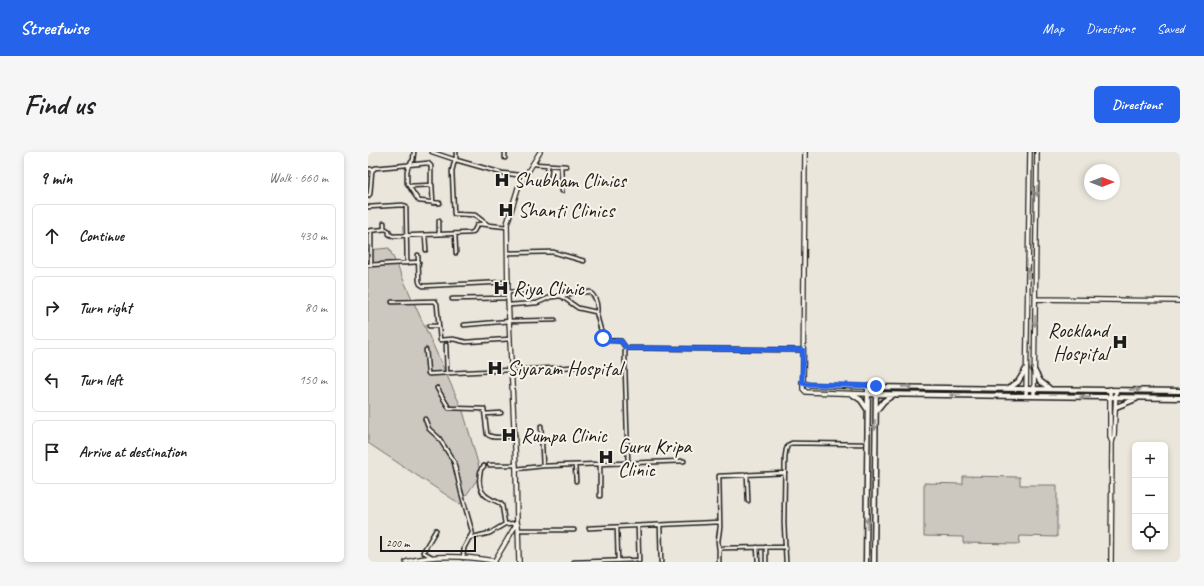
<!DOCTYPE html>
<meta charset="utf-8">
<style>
body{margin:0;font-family:Caveat,sans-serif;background:#f6f6f6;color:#202124}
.controls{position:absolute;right:12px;bottom:12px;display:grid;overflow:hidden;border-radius:6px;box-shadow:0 2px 6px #0003}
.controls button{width:36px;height:36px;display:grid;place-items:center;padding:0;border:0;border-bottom:1px solid #e0e0e0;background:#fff;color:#202124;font:20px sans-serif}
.compass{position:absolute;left:716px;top:12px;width:36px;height:36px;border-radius:50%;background:#fff;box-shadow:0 2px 6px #0003;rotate:90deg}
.scale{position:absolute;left:12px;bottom:10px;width:96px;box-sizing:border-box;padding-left:4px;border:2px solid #1c1c1c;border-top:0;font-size:11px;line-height:14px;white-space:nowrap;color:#1c1c1c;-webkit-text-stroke:3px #f7f3e8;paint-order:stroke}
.stop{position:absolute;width:12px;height:12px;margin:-9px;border:3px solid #2563eb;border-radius:50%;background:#fff}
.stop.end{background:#2563eb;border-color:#fff;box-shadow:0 1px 4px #0008}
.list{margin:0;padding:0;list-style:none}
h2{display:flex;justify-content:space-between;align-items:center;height:52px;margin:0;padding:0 16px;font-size:17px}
h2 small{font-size:13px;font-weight:400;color:#757577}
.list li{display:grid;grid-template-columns:26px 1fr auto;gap:12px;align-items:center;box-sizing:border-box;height:64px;margin:0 8px 8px;padding:0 8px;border:1px solid #e0e0e0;border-radius:6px}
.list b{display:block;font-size:15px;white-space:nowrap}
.list em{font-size:13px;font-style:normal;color:#757577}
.icon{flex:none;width:22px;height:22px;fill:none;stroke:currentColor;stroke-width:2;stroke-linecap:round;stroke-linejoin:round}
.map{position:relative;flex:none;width:812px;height:410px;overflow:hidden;border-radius:6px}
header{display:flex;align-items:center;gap:24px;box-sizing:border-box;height:56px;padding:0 20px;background:#2563eb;color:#fff}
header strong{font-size:19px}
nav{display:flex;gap:22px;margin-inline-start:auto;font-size:14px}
.intro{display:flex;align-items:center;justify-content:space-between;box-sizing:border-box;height:96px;padding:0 24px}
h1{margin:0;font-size:28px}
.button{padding:10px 18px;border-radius:6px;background:#2563eb;color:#fff;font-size:14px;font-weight:700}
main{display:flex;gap:24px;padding:0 24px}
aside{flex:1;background:#fff;border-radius:6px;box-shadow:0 2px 6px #0003}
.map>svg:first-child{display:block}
.green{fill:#ccc8c0;stroke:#74726e}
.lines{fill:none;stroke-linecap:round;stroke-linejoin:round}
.minor-casing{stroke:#1c1c1c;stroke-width:5.5}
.tertiary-casing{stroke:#1c1c1c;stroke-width:6}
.secondary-casing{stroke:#1c1c1c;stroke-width:7}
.minor{stroke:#f7f3e8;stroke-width:2.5}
.tertiary{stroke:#f7f3e8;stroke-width:3.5}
.secondary{stroke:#f7f3e8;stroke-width:4}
.oneway{fill:#94928c}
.route{stroke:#2563eb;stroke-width:5}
.labels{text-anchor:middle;stroke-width:4;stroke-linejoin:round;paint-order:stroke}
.poi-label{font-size:20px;fill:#1c1c1c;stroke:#f7f3e8;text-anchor:start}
</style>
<header>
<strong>Streetwise</strong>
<nav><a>Map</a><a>Directions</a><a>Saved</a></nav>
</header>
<div class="intro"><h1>Find us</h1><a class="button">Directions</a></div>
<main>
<aside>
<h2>9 min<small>Walk · 660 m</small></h2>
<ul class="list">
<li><svg class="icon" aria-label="ahead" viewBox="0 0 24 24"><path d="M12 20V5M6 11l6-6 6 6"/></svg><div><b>Continue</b></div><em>430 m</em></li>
<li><svg class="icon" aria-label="right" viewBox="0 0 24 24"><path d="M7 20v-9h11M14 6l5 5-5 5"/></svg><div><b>Turn right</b></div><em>80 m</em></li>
<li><svg class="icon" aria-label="left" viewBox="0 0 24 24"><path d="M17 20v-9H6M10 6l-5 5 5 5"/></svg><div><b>Turn left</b></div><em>150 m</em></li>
<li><svg class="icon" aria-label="arrive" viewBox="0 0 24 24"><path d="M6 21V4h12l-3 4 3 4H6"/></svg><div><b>Arrive at destination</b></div></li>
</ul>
</aside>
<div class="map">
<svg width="812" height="410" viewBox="0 0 812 410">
<rect width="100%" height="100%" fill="#eae6dc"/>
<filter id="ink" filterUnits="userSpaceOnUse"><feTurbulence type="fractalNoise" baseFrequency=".025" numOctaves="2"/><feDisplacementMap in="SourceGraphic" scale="8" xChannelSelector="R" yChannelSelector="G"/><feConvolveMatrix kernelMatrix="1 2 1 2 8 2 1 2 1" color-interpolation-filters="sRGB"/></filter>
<g filter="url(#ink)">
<!-- green -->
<path class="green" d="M21 96 95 259 113 322 92 352 0 291V98Z
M595 324 652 325V333H689V385L652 384 651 392 595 391V385L556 384V331L595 332Z"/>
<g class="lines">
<defs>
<path id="minor" d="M46 0 45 8 41 13 39 19V31L41 34 64 33 65 51
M64 0 88 8
M88 0V8L134 21 158 24
M137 6V0
M87 7 84 19 86 62 107 63 120 73
M165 12 198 14
M193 14 194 39
M0 17H6
M179 26 180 14
M41 34 46 42 51 49 72 51
M0 44 2 42 4 19 7 16 60 11 63 14V32
M0 55 34 53 38 54 39 111
M71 69V82
M16 77V71
M3 78V112
M0 79 18 77 21 79V82L25 84 103 81 106 79 109 73 111 72 139 75
M87 82 88 101
M57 83 58 98
M140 101 185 100 216 109
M50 103 51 129 52 132 55 134 140 130
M0 113 51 110
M140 140 159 139
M194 144 208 140H222C229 146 230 153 229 161
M84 147 140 146
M24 150 67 149 69 152 72 188 85 187 98 190 142 187
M141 153 169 151 183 145 193 144 210 156 228 160 235 186 237 188 253 189 258 196
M96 173 142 169 187 168
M61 174H70
M78 193 79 221
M58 198 60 221 61 222 206 215
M69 236 81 256 116 257 119 282C125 288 138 284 147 284
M117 262 133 261
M57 267 61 277 71 286 86 310 93 340 104 379V381L96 396 95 406
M173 274 175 314
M260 312 257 217V200L258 196 435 198
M121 313H148
M207 313 208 329
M232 313V344
M116 314 113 317C110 329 110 341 123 347 127 349 131 350 134 353L137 372
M148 317 175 314 316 309
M379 322 380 349
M292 373 293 410
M270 374 271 409
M249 375 250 409
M221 376 352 370
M150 378H206
M101 386 122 381 137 372 149 371
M389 395 390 410
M398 395V410
M351 398 350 389 352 375 351 324 417 321
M64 405 55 400 68 378
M206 410 271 408
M351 410V400L352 397 355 396 417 395
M418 410 416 371 417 305 418 298 420 293 424 291 494 292"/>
<path id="tertiary" d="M437 0 435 237 438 240 500 242
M667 147 812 149
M434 230 442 233 500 235
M742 237V285L744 290 743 410
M658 244 662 0
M666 244 669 0
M744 290 746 284 748 238
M150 372 151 410
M38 410C66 402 98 404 127 409
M126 410 149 371 148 317 140 146 139 72 150 36 172 0"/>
<path id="secondary" d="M666 218 672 229 681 236
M641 236 650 230 658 217
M484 242 493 248 499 257
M500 242 812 246
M748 255 768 247
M508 259 516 249 525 243
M498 410 500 235 812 239
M506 410 508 234"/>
</defs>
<!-- minor casing -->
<use href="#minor" class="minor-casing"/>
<!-- tertiary casing -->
<use href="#tertiary" class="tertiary-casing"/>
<!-- secondary casing -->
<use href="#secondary" class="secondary-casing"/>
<!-- minor -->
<use href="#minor" class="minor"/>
<!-- tertiary -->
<use href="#tertiary" class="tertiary"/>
<!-- secondary -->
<use href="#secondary" class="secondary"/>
</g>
<!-- one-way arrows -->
<defs><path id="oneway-solid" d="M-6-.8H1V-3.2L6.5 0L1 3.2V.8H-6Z"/></defs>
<g class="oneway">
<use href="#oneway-solid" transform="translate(669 39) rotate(91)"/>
<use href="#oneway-solid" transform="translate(660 121) rotate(-89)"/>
<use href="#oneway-solid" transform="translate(667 169) rotate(91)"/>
<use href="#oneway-solid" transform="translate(539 235) rotate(1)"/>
<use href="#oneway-solid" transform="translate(767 238) rotate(1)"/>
<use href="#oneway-solid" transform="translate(587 243) rotate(-179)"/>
<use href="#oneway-solid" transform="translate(717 245) rotate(-179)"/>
<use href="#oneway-solid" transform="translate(507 273) rotate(91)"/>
<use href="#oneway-solid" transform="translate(499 371) rotate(-89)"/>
</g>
</g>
<g class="lines" filter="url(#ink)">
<!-- route -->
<path class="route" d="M235 186 239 189H253L258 196 435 198 434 230 438 232 508 234"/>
</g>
<!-- icons -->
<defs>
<symbol id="hospital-bare" viewBox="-9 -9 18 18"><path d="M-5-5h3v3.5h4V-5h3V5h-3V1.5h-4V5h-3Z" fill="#1c1c1c" stroke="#f7f3e8" stroke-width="2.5" paint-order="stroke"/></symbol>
</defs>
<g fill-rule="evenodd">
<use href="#hospital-bare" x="123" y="17" width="22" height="22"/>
<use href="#hospital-bare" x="127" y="47" width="22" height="22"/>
<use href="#hospital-bare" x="122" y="125" width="22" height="22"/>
<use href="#hospital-bare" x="741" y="179" width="22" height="22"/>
<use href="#hospital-bare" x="116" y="205" width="22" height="22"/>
<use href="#hospital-bare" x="130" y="272" width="22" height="22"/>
<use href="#hospital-bare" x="227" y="294" width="22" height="22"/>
</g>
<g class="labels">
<!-- poi labels -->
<g class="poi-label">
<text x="146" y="35">Shubham Clinics</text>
<text x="150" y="65">Shanti Clinics</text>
<text x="145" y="143">Riya Clinic</text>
<text x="740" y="185" text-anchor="end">Rockland<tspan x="740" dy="23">Hospital</tspan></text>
<text x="139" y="223">Siyaram Hospital</text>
<text x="153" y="290">Rumpa Clinic</text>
<text x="250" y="301">Guru Kripa<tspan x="250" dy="23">Clinic</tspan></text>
</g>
</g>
</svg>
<div class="controls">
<button>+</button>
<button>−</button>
<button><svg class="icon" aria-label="locate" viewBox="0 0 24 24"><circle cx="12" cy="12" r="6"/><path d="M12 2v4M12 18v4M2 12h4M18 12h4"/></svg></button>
</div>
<svg class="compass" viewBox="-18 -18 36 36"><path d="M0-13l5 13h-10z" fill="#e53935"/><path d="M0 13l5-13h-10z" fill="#757577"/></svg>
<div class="scale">200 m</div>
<div class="stop" style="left:235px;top:186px"></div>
<div class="stop end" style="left:508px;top:234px"></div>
</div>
</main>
